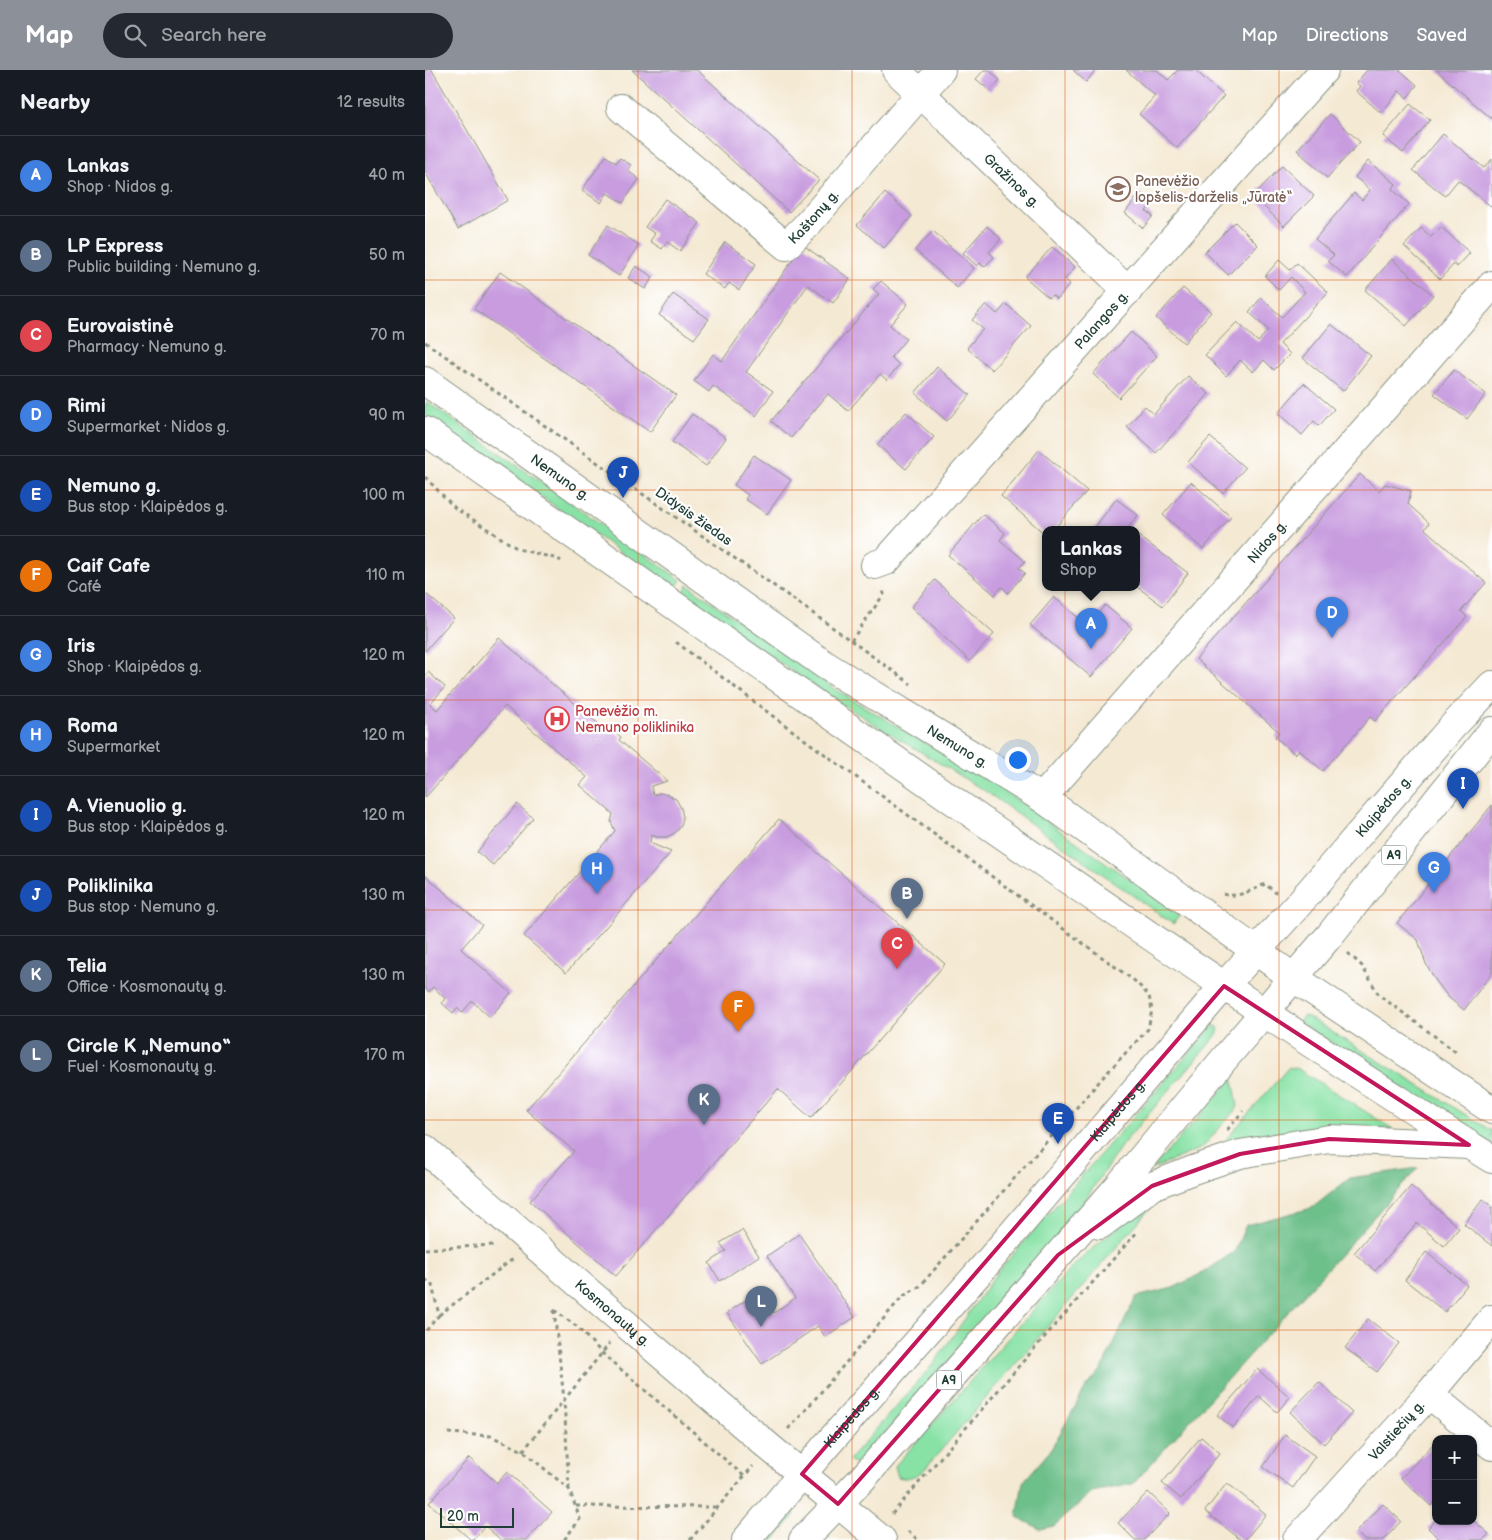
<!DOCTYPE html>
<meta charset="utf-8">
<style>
body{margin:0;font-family:"Balsamiq Sans",sans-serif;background:#242831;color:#f1f3f6}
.controls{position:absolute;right:15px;bottom:15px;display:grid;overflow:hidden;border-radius:10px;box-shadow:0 1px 4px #0004}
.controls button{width:45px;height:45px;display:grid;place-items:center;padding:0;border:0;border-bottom:1px solid #363941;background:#171b24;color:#f1f3f6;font:25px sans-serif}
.scale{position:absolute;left:15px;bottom:12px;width:74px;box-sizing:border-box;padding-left:5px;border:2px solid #1f3d34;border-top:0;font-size:14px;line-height:18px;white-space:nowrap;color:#1f3d34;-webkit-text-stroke:4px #fff;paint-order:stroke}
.you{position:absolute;left:592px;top:689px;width:18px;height:18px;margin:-12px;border:4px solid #fff;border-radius:50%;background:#1a73e8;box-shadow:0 0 0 8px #1a73e833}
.badge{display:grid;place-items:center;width:32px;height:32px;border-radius:50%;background:#8c9099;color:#fff;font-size:16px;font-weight:700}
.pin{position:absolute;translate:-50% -41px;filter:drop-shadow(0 1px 2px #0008)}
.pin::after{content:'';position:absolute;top:26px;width:18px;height:15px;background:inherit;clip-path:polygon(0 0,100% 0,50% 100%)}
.popup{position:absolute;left:617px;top:456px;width:98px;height:65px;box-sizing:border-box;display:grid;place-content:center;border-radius:10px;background:#171b24;filter:drop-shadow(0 1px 4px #0005);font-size:16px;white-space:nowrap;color:#9ea1a6}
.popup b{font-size:19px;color:#f1f3f6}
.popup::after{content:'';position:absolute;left:50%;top:100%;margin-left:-10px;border:10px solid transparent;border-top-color:#171b24}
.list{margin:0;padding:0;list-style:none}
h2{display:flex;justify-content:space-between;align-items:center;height:65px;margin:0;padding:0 20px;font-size:21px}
h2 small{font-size:16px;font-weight:400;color:#9ea1a6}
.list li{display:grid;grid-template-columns:32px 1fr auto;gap:15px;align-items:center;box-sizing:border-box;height:80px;padding:0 20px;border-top:1px solid #363941}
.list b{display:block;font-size:19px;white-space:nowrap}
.list p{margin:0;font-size:16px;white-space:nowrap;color:#9ea1a6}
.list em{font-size:16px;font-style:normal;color:#9ea1a6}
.icon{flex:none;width:28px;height:28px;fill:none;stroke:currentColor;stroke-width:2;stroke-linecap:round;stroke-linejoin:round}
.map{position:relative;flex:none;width:1067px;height:1470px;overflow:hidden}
header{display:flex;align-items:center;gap:30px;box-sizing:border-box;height:70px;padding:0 25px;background:#8c9099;color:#fff}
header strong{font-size:24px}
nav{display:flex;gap:28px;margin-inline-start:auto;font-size:18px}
.search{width:350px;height:45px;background:#242831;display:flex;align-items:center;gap:12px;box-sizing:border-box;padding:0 18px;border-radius:28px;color:#9ea1a6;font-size:19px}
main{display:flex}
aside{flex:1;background:#171b24}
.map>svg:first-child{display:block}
.green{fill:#88e2a6;stroke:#54906d}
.forest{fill:#6ec08b;stroke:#467e60}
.building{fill:#c89cdf}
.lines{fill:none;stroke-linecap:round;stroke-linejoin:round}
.minor-casing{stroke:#8a9384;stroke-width:30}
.major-casing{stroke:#8a9384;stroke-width:30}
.highway-casing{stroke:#8a9384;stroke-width:30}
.path{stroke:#8a9384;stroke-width:3;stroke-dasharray:4 4;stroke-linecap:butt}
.minor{stroke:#fff;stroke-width:28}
.major{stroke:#fff;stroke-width:28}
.highway{stroke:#fff;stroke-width:28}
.marked{fill:none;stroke:#c2185b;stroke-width:4;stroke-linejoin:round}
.grid{fill:none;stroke:#de580e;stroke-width:1;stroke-opacity:0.55}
.labels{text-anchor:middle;stroke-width:4.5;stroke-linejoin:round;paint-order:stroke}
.shield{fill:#fff;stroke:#627771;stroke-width:1}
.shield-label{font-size:12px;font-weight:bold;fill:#1f3d34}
.street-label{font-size:14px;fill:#1f3d34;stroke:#fff}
.education-label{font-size:14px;fill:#785e54;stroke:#fff;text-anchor:start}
.health-label{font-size:14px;fill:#be3a42;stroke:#fff;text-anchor:start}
</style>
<header>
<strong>Map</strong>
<div class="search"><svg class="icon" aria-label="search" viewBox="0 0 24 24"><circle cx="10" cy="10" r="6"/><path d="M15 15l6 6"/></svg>Search here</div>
<nav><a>Map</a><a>Directions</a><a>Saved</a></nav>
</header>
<main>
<aside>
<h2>Nearby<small>12 results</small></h2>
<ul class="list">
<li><span class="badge" style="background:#3f7fe0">A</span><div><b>Lankas</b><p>Shop · Nidos g.</p></div><em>40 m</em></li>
<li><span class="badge" style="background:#5c6f8a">B</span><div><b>LP Express</b><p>Public building · Nemuno g.</p></div><em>50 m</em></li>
<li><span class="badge" style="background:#e0444e">C</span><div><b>Eurovaistinė</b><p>Pharmacy · Nemuno g.</p></div><em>70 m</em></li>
<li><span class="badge" style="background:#3f7fe0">D</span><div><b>Rimi</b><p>Supermarket · Nidos g.</p></div><em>90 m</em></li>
<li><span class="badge" style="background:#1a4fb4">E</span><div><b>Nemuno g.</b><p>Bus stop · Klaipėdos g.</p></div><em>100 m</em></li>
<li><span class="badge" style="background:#e8710a">F</span><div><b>Caif Cafe</b><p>Café</p></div><em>110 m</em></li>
<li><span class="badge" style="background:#3f7fe0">G</span><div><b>Iris</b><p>Shop · Klaipėdos g.</p></div><em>120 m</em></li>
<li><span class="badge" style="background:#3f7fe0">H</span><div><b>Roma</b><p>Supermarket</p></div><em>120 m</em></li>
<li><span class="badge" style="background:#1a4fb4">I</span><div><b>A. Vienuolio g.</b><p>Bus stop · Klaipėdos g.</p></div><em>120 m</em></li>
<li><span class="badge" style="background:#1a4fb4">J</span><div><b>Poliklinika</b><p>Bus stop · Nemuno g.</p></div><em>130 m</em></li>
<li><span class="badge" style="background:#5c6f8a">K</span><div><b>Telia</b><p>Office · Kosmonautų g.</p></div><em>130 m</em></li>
<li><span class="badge" style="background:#5c6f8a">L</span><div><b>Circle K „Nemuno“</b><p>Fuel · Kosmonautų g.</p></div><em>170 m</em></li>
</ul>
</aside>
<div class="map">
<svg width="1067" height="1470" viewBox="0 0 1067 1470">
<rect width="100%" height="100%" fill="#fff"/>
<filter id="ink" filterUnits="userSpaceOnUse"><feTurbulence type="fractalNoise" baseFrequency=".02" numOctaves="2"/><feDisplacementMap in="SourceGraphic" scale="10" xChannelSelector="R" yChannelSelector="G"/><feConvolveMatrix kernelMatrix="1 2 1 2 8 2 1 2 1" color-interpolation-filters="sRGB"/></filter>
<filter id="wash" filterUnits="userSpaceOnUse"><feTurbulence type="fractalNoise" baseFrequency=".0096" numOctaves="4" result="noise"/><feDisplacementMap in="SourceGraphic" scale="20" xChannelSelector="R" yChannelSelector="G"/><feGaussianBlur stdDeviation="1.12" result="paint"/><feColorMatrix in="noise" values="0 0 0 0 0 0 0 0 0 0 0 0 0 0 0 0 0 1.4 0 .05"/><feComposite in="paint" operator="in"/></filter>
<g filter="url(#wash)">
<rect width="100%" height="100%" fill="#f4e9d3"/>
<!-- green -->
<path class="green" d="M2 332 256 510 249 520 0 345V336Z
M263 515 411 620 568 713 755 845 748 854 560 721 405 627 256 526Z
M878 946 883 947 1067 1061V1075L874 952Z
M792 956 794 960 791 966 697 1075 641 1158 431 1396 424 1390 510 1292 570 1205 787 957Z
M864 997 873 999 968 1059 887 1058 839 1065 796 1075Z
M808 1008 813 1037 777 1078 727 1099Z
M734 1128 499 1400C490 1406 483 1410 473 1407L470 1396 618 1229 648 1196 684 1164Z
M368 1440 370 1442 369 1446 349 1470H339L364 1441Z"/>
<!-- forest -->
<path class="forest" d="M993 1098 708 1414 667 1422 629 1456 615 1459 592 1447 598 1412 625 1381 660 1319 676 1300 711 1227 748 1218 781 1201 810 1181 821 1155 887 1138 925 1108Z"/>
<g id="blocks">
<!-- building -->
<path class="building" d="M0 0H7L83 130 33 159 0 102Z
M207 0H272L394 110 364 142Z
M559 0H564L575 10 565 21 551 9Z
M648 0H671L661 12Z
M701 0H732L743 10 753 0H770L799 26 752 78 714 44 730 26Z
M942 0H975L992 15 982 28 974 21 956 43 931 21 935 16 931 13Z
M1011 0H1067V49Z
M985 34 1005 50 978 83 958 66Z
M905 44 935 72 902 108 872 80Z
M1018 64 1059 98 1067 89V137L1033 110 1020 126 988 100Z
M181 86 191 93 195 88 206 95 203 101 214 109 198 133 182 123 176 133 157 120Z
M943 91 971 114 967 119 984 134 922 207 903 191 909 185 890 169 929 123 937 130 945 120 930 107Z
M857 96 889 126 859 156 828 126Z
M460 123 487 146 459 178 432 155Z
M715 123 728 133 721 141 728 146 718 158 700 143Z
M240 129 275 153 255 181 242 172 237 179 225 171 230 164 220 157Z
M810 152 833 175 803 205 780 182Z
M183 155 214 175 194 206 163 185Z
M562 156 576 169 564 182 569 187 559 197 555 193 552 196 538 183Z
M1016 157 1045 183 1032 197 1029 194 1015 209 979 176 996 158 1006 167Z
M508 161 549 198 532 218 490 180Z
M300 172 331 194 314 220 304 213 300 219 278 204Z
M378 175 425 209 408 233 383 215 321 302 348 321 331 346 288 316 284 322 269 311 288 284 297 291Z
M627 177 650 197 640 209 645 214 632 229 627 225 624 228 600 207Z
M967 189 1008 225 981 256 940 220Z
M854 190 865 200 872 193 903 222 855 274 865 284 849 300 839 290 828 302 815 290 801 306 780 285 812 252 833 272 843 260 824 242 836 228 857 247 880 222 866 207 854 220 840 206Z
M211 196 228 207 220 219 203 208Z
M75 202 251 325 225 362 49 239Z
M456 211 483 234 465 255 481 269 466 287 474 295 462 310 455 304 423 341 403 324 366 368 346 351 454 224 448 219Z
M758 218 786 242 759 273 731 248Z
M248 224 284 249 269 269 234 245Z
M561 234 572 244 581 234 606 256 567 300 542 278 558 259 547 250Z
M906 254 946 286 918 321 878 288Z
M706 262 732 286 694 328 668 304Z
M512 297 545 325 522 351 490 323Z
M1029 300 1061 324 1042 349 1009 324Z
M763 306 784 324 731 383 702 357 720 336 729 344Z
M879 313 909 339 894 356 889 351 877 365 853 343Z
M481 342 509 367 481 399 452 375Z
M267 344 301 368 281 396 247 372Z
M785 367 820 398 798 423 763 392Z
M614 380 662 421 628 460H621V465L576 426Z
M329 385 366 410 342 444 320 429 323 425 309 415Z
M935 404 954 421 960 414 986 421 983 434 1004 453 1000 459 1061 513 1036 541 1042 547 950 651 945 647 898 701 874 680 870 684 850 667 854 662 771 589Z
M766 412 806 447 778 479 738 445Z
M691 429 713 445 703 458 706 460H668Z
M558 444 580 463 575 470 600 491 594 498 600 503 583 523 577 517 570 525 523 485Z
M711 464 763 503 738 536 711 516Z
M510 510 569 564 545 591 486 537Z
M0 523 29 548 0 581Z
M629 527 663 556 680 535 707 558 666 607 605 555Z
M74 568 184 663 187 659 196 667 194 670 242 711 226 716 228 725 235 723 244 725 251 729 256 738 258 747 256 756 250 763 242 767H232L226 765 225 773 246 782 141 903 99 866 190 761 186 752 188 744 155 715 162 707 80 636 0 728V606L3 602 20 617 5 634 12 640Z
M92 734 108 748 68 795 52 782Z
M1067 735V903L1039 940 1024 928 1011 911 1001 894 993 870 972 853Z
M354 749 520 894 386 1048 353 1019 191 1206 105 1131 149 1081 101 1040Z
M0 805 57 855 36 879 86 923 65 947 47 931 37 943 32 938 28 943 17 933 20 928 8 917 4 922 0 918Z
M986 1116 1034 1158 1019 1176 992 1153 950 1201 929 1183Z
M1058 1129 1067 1136V1176L1039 1154Z
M317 1160 334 1186 295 1211 284 1193 301 1181 295 1173Z
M374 1164 430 1247 400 1267 393 1256 337 1294 302 1243 334 1221 349 1243 370 1228 342 1186Z
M1001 1182 1042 1215 1020 1242 980 1210Z
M943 1249 974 1273 952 1302 920 1278Z
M832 1299 865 1327 852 1342 834 1326 808 1358 792 1345Z
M894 1312 927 1343 899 1374 865 1342Z
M860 1365 890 1386 868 1418 838 1397Z
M776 1367 795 1383 756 1429 737 1413Z
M1009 1373 1011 1374V1431L1006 1436 976 1408Z
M44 1388 72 1413 82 1402 127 1442 102 1470H76L60 1456 48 1470H46L4 1433Z
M802 1413 841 1444 820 1470H816L780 1441Z
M723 1422 745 1443 719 1470H710L693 1453Z
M958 1434 976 1451 959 1470H939L931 1462Z
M1011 1449V1451H1048V1450L1064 1464 1058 1470H1015L1003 1458Z"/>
</g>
</g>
<g filter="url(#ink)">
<use href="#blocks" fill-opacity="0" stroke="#8a9384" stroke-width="1"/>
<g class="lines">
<defs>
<g id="minor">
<path id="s1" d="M471 0 703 221"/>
<path id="s2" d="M196 38 361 176 380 157 516 0"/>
<path id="s3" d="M450 495 461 491 899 0"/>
<path id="s4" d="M617 728 1067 215"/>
<path d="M1004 1324 1067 1376"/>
<path id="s5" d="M872 1470 1004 1324 1067 1249"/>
</g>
<g id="major">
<path id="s6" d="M0 311 400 595 617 728 869 908 1067 1040"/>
<path d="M0 361C186 491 372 622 559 752 726 867 894 982 1067 1089"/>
<path id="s7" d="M0 1079 153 1213 344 1377 457 1470"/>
</g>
<g id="highway">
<path d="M675 1155 727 1116 768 1100 815 1084 904 1069 1044 1075"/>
<path id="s8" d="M321 1470 400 1377 557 1199 799 916 871 837 1027 657 1067 615"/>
<path d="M378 1470 437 1409 692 1118 800 988 905 865 1067 661"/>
</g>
</defs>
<!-- minor casing -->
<use href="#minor" class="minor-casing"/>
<!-- major casing -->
<use href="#major" class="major-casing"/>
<!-- highway casing -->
<use href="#highway" class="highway-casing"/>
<!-- path -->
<path class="path" d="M0 272 375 534 486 614
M0 407 30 438 93 479 133 489 136 491
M426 571 459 524 458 520
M251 572 349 647 711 912 724 926 727 940 723 959 680 1005 495 1216 477 1227 372 1350 363 1359
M798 824C813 828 826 821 840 814L851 823
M923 883 937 896 954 925 1031 982
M802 1060 818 1041
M0 1179 69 1175
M0 1209 7 1215 14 1245 0 1262
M129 1240 151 1256 177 1283 319 1406
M129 1240 139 1329 144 1418
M14 1245 88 1189
M23 1363 66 1366 98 1381 144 1419 155 1449 139 1470
M98 1381 185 1273
M151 1436 292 1437
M467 1444 595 1295 712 1162
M483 1461 493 1470
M265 1470 328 1396"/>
<!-- minor -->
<use href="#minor" class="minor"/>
<!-- major -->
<use href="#major" class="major"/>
<!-- highway -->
<use href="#highway" class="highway"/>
</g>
</g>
<!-- marked area -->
<path class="marked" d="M799 916 1044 1075 904 1069 815 1084 727 1116 633 1185 413 1434 377 1404Z"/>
<!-- grid -->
<path class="grid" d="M213 0V1470M427 0V1470M640 0V1470M854 0V1470M0 210H1067M0 420H1067M0 630H1067M0 840H1067M0 1050H1067M0 1260H1067"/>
<!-- icons -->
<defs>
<symbol id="school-ring" viewBox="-11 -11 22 22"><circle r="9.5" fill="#fff" stroke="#8d6e63" stroke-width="1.5"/><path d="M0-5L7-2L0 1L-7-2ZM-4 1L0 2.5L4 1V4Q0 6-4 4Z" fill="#8d6e63"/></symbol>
<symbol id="hospital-ring" viewBox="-11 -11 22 22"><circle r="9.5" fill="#fff" stroke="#e0444e" stroke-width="1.5"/><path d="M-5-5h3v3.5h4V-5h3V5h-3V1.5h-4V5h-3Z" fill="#e0444e"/></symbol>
</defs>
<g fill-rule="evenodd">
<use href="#school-ring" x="679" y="105" width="28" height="28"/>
<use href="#hospital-ring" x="118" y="635" width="28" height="28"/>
</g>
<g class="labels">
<!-- shield labels -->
<g class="shield">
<rect x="956.5" y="775.5" width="25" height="19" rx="4"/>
<rect x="511.5" y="1300.5" width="25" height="19" rx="4"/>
</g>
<g class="shield-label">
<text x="969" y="789">A9</text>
<text x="524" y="1314">A9</text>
</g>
<!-- street labels -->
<g class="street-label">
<text dy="5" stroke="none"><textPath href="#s1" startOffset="160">Gražinos g.</textPath></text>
<text dy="5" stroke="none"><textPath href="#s2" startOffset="255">Kaštonų g.</textPath></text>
<text dy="5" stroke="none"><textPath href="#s3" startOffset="335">Palangos g.</textPath></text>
<text dy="5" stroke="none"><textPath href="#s6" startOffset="166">Nemuno g.</textPath></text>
<text transform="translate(269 446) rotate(35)" y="5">Didysis žiedas</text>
<text dy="5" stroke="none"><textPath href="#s4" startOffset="341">Nidos g.</textPath></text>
<text dy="5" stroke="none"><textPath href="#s6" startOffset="646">Nemuno g.</textPath></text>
<text dy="5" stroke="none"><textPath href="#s8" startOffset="972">Klaipėdos g.</textPath></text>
<text dy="5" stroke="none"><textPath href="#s8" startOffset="568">Klaipėdos g.</textPath></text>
<text dy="5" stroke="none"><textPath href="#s7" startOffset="249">Kosmonautų g.</textPath></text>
<text dy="5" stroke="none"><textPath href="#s8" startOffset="162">Klaipėdos g.</textPath></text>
<text dy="5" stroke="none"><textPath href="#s5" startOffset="148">Valstiečių g.</textPath></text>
</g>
<!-- education labels -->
<g class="education-label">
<text x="710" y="116">Panevėžio<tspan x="710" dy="16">lopšelis-darželis „Jūratė“</tspan></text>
</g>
<!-- health labels -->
<g class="health-label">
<text x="150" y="646">Panevėžio m.<tspan x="150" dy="16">Nemuno poliklinika</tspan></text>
</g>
</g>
</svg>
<div class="controls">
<button>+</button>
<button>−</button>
</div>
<div class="scale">20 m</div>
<div class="you"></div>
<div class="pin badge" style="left:666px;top:579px;background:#3f7fe0">A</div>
<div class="popup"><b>Lankas</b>Shop</div>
<div class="pin badge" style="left:482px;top:849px;background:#5c6f8a">B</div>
<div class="pin badge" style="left:472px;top:899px;background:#e0444e">C</div>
<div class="pin badge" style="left:907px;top:568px;background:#3f7fe0">D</div>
<div class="pin badge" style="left:633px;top:1074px;background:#1a4fb4">E</div>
<div class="pin badge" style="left:313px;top:962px;background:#e8710a">F</div>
<div class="pin badge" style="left:1009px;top:823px;background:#3f7fe0">G</div>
<div class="pin badge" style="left:172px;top:824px;background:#3f7fe0">H</div>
<div class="pin badge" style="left:1038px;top:739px;background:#1a4fb4">I</div>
<div class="pin badge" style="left:198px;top:428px;background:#1a4fb4">J</div>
<div class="pin badge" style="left:279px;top:1055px;background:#5c6f8a">K</div>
<div class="pin badge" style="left:336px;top:1257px;background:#5c6f8a">L</div>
</div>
</main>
